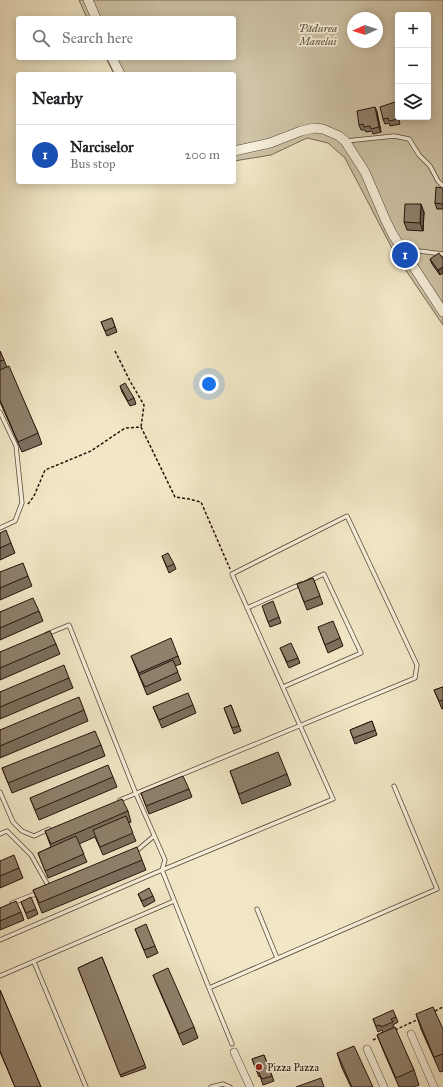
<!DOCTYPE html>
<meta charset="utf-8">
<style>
body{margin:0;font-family:"IM FELL Great Primer",serif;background:#f2f2f2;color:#202124}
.controls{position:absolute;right:12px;top:12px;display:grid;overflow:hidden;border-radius:4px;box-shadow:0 2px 10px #0003}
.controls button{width:36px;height:36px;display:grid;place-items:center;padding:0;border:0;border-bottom:1px solid #e0e0e0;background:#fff;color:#202124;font:20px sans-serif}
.compass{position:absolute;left:347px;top:12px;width:36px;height:36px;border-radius:50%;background:#fff;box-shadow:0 2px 10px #0003;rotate:267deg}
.you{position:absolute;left:209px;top:384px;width:14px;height:14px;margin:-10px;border:3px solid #fff;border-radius:50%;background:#1a73e8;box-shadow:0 0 0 6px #1a73e833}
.badge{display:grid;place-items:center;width:26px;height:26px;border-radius:50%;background:#8f2418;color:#fff;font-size:13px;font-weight:700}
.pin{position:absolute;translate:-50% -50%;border:2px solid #fff;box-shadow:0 1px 4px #0006}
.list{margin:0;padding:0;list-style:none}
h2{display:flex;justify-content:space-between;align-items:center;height:52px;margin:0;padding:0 16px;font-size:17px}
h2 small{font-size:13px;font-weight:400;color:#757577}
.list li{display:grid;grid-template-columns:26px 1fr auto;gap:12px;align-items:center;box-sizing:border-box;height:60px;padding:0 16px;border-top:1px solid #e0e0e0}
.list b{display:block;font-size:15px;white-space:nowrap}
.list p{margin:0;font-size:13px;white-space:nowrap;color:#757577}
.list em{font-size:13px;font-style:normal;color:#757577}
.icon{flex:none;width:22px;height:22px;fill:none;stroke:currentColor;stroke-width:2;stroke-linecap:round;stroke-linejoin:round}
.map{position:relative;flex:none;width:443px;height:1087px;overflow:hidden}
.search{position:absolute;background:#fff;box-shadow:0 2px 10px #0003;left:16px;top:16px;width:220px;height:44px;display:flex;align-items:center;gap:10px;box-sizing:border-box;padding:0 14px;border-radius:4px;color:#757577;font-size:15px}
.panel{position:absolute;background:#fff;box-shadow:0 2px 10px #0003;left:16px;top:72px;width:220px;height:112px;border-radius:4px}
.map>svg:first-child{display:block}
.green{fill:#cec3a6;stroke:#796a58;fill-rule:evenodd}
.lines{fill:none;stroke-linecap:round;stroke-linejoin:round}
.service-casing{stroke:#57473a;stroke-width:5}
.minor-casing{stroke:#57473a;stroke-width:8}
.tertiary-casing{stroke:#57473a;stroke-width:10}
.path{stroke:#24120b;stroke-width:1.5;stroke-dasharray:3 2;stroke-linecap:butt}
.service{stroke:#f6efda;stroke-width:3.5}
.minor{stroke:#f6efda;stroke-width:7}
.tertiary{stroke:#f6efda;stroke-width:9}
.wall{fill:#7b6f5d;stroke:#24120b}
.shaded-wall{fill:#645a4c;stroke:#24120b}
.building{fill:#8f816c;stroke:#24120b}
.poi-dot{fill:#8f2418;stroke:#f6efda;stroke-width:1.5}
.labels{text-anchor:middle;stroke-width:3.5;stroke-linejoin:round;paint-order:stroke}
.park-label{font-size:11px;font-style:italic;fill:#605041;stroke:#f6efda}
.poi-label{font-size:11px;fill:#24120b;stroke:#f6efda;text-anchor:start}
</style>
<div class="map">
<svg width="443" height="1087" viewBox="0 0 443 1087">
<rect width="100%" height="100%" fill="#f1e7c6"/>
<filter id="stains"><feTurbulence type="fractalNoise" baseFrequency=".005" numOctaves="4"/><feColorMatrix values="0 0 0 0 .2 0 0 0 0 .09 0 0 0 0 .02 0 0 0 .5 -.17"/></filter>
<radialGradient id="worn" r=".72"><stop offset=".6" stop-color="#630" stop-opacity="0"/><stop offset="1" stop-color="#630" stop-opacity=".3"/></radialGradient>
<!-- green -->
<path class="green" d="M79 0H443V325L396 256 345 158 328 143 307 138 271 155 234 161V74H114L106 58H234V18H87ZM398 15H428V117H398ZM353 18H377V42H353Z"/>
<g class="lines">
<defs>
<path id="service" d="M346 141 394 136 409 139 419 155 430 166 438 181 443 186
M405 251H419L443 254
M0 412 16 446 22 503 15 521 0 528
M247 608 301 584
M47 634 69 625 136 794 165 860 162 870
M283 687 361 653 324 574 309 581
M0 792 13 822 22 831 34 836 49 829
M120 800 415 678 417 665 347 516 232 574 333 799 162 870
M0 834 7 831 31 855 49 887
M134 853 154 836
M12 903 38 893
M257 909 277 958
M0 940 162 870 209 988 437 889 394 786
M34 962 86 1087
M0 976 174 901
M209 988 232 1044
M211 1087 223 1084 230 1087"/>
<path id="minor" d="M411 1034 434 1087
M367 1049 384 1087
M234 1052 250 1087"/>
<path id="tertiary" d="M88 0 96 18
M112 58 120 74
M234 151 270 143 301 131 314 128 323 129 339 136 345 141 365 172 386 221 393 235 443 312"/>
</defs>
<!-- service casing -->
<use href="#service" class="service-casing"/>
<!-- minor casing -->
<use href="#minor" class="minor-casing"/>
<!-- tertiary casing -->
<use href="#tertiary" class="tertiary-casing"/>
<!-- path -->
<path class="path" d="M115 351 130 381 144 405 141 427
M28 504 34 496 45 470 91 451 125 428 141 427 175 497 189 499 201 502 230 569
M435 1011 443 1007
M395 1030 419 1019
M373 1040 379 1037"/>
<!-- service -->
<use href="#service" class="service"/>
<!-- minor -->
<use href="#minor" class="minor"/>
<!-- tertiary -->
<use href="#tertiary" class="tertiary"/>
</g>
<!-- wall -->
<path class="wall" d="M398 101V117H404L405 118 399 120 400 124 390 126 389 123 385 124 383 119Z
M375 107 377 112 381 132 373 134 372 131 366 132 365 130H361L359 125Z
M443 188V209H437L435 203Z
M424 212 423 231 407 230 404 222Z
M430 259H443L440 275 432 264Z
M112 318 117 332 107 336 101 322Z
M0 351 7 367 38 433 42 444 22 452 0 402Z
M120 386 134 398 136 404 130 406 122 392Z
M0 533 11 543 15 553 0 560Z
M162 556 174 564 176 569 169 573Z
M0 572 28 576 32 586 0 600Z
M313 578 323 604 307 610 297 584Z
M39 611 43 621 0 640V612Z
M264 611 279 617 281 623 270 627Z
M318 627 340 638 343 646 328 653Z
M56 644 60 654 0 680V652Z
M280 648 298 658 300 663 289 668Z
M131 656H178L181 664 175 666 181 680 147 695Z
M69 678 73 688 0 719V692Z
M443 687V709H442L434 690Z
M193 705 196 713 162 728 153 707Z
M231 705 241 731 234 734 224 708Z
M84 710 88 721 0 758V730Z
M372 721 377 735 355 744 350 730Z
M101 745 105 756 12 793 2 768Z
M230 771 287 774 291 785 242 804Z
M113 777 117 787 39 820 30 798Z
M189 789 192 797 149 814 141 793Z
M128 811 131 822 128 823 136 841 103 855 95 837 79 844 87 862 48 878 38 853 51 847 45 831Z
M142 860 146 870 42 913 33 890Z
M0 861 19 868 23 878 0 888Z
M138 894 153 896 155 901 144 907Z
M21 902 36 909 38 914 28 919Z
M0 908 21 912 24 920 0 930Z
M135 929 155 946 158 953 147 958Z
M102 957 146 1068 121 1077 78 968Z
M153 975 194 1027 198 1038 183 1045 157 985Z
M0 990 41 1087H15L0 1052Z
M416 1014 443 1029V1071L440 1072 421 1029Z
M396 1017 398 1022 393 1025 414 1070 419 1085 414 1087H399L383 1050 377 1035 383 1032 382 1030 378 1032 373 1019Z
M337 1053 373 1087H351L342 1068Z
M264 1055 274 1081 263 1085 260 1076 259 1077 252 1059Z"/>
<!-- shaded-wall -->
<path class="shaded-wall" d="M375 107 377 112 381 132 379 127Z
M421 204 424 212 423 231 420 223Z
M443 267V273L440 275 438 270Z"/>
<!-- building -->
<path class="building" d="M398 101V115H397L398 119 389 121 388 118 383 119 380 107Z
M375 107 379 127 371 129 370 126 364 127 363 124 359 125 357 111Z
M436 187 443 188V204L435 203Z
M405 204H421L420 223 404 222Z
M439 253 443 259V267L438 270 430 259Z
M112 318 115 327 105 331 101 322Z
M0 351 4 360 0 361Z
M9 366 38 433 18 442 0 400V370Z
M125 383 134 398 128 401 120 386Z
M6 530 11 543 0 548V533Z
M168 553 174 564 167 567 162 556Z
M23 563 28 576 0 588V572Z
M313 578 320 596 304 602 297 584Z
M33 598 39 611 0 628V612Z
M273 601 279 617 268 622 262 606Z
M333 621 340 638 325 645 318 627Z
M50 631 56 644 0 668V652Z
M171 638 178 656 139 673 131 656Z
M291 643 298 658 287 662 280 648Z
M173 660 178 672 145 687 139 675Z
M64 665 69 678 0 707V692Z
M443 687V700L439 701 434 690Z
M188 693 193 705 159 720 153 707Z
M79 697 84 710 0 746V730Z
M231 705 239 726 232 728 224 708Z
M372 721 375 730 353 738 350 730Z
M95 731 101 745 8 783 2 768Z
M278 752 287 774 239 794 230 771Z
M108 765 113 777 35 810 30 798Z
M183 776 189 789 146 806 141 793Z
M122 799 128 811 51 844 45 831Z
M126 816 133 833 100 847 93 830Z
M76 836 84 854 45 871 38 853Z
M137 847 142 860 39 903 33 890Z
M14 855 19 868 0 876V861Z
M149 888 153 896 142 901 138 894Z
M31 897 36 909 26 913 21 902Z
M16 901 21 912 0 921V908Z
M146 924 155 946 144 950 135 929Z
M102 957 145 1065 120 1075 78 968Z
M168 968 194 1027 179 1034 153 975Z
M0 990 41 1087H15L0 1051Z
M433 1007 443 1029V1054L434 1057 416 1014Z
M393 1010 396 1017 391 1019 393 1022 381 1027 380 1025 376 1026 373 1019Z
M395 1027 414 1070 396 1078 377 1035Z
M354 1046 373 1087H352L337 1053Z
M264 1055 272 1076 262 1079 258 1071 257 1072 252 1059Z
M321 1078 324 1087H296Z"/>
<!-- markers -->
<circle class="poi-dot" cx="259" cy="1067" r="4"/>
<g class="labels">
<!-- park labels -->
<g class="park-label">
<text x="318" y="32">Pădurea<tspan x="318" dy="13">Manelui</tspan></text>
</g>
<!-- poi labels -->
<g class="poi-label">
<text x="267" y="1071">Pizza Pazza</text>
</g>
</g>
<rect width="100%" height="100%" filter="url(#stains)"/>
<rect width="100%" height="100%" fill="url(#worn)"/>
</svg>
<div class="controls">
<button>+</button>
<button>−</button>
<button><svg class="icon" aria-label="layers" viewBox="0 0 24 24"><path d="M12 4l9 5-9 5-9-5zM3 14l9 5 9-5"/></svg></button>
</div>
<svg class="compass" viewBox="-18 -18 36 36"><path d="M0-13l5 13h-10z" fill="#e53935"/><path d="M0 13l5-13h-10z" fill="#757577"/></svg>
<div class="you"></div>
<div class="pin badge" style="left:405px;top:255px;background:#1a4fb4">1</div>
<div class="search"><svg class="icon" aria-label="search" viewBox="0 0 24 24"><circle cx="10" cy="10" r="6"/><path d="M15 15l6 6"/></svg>Search here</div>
<section class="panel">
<h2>Nearby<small></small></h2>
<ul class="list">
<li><span class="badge" style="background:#1a4fb4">1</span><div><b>Narciselor</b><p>Bus stop</p></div><em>200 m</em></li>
</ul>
</section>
</div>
